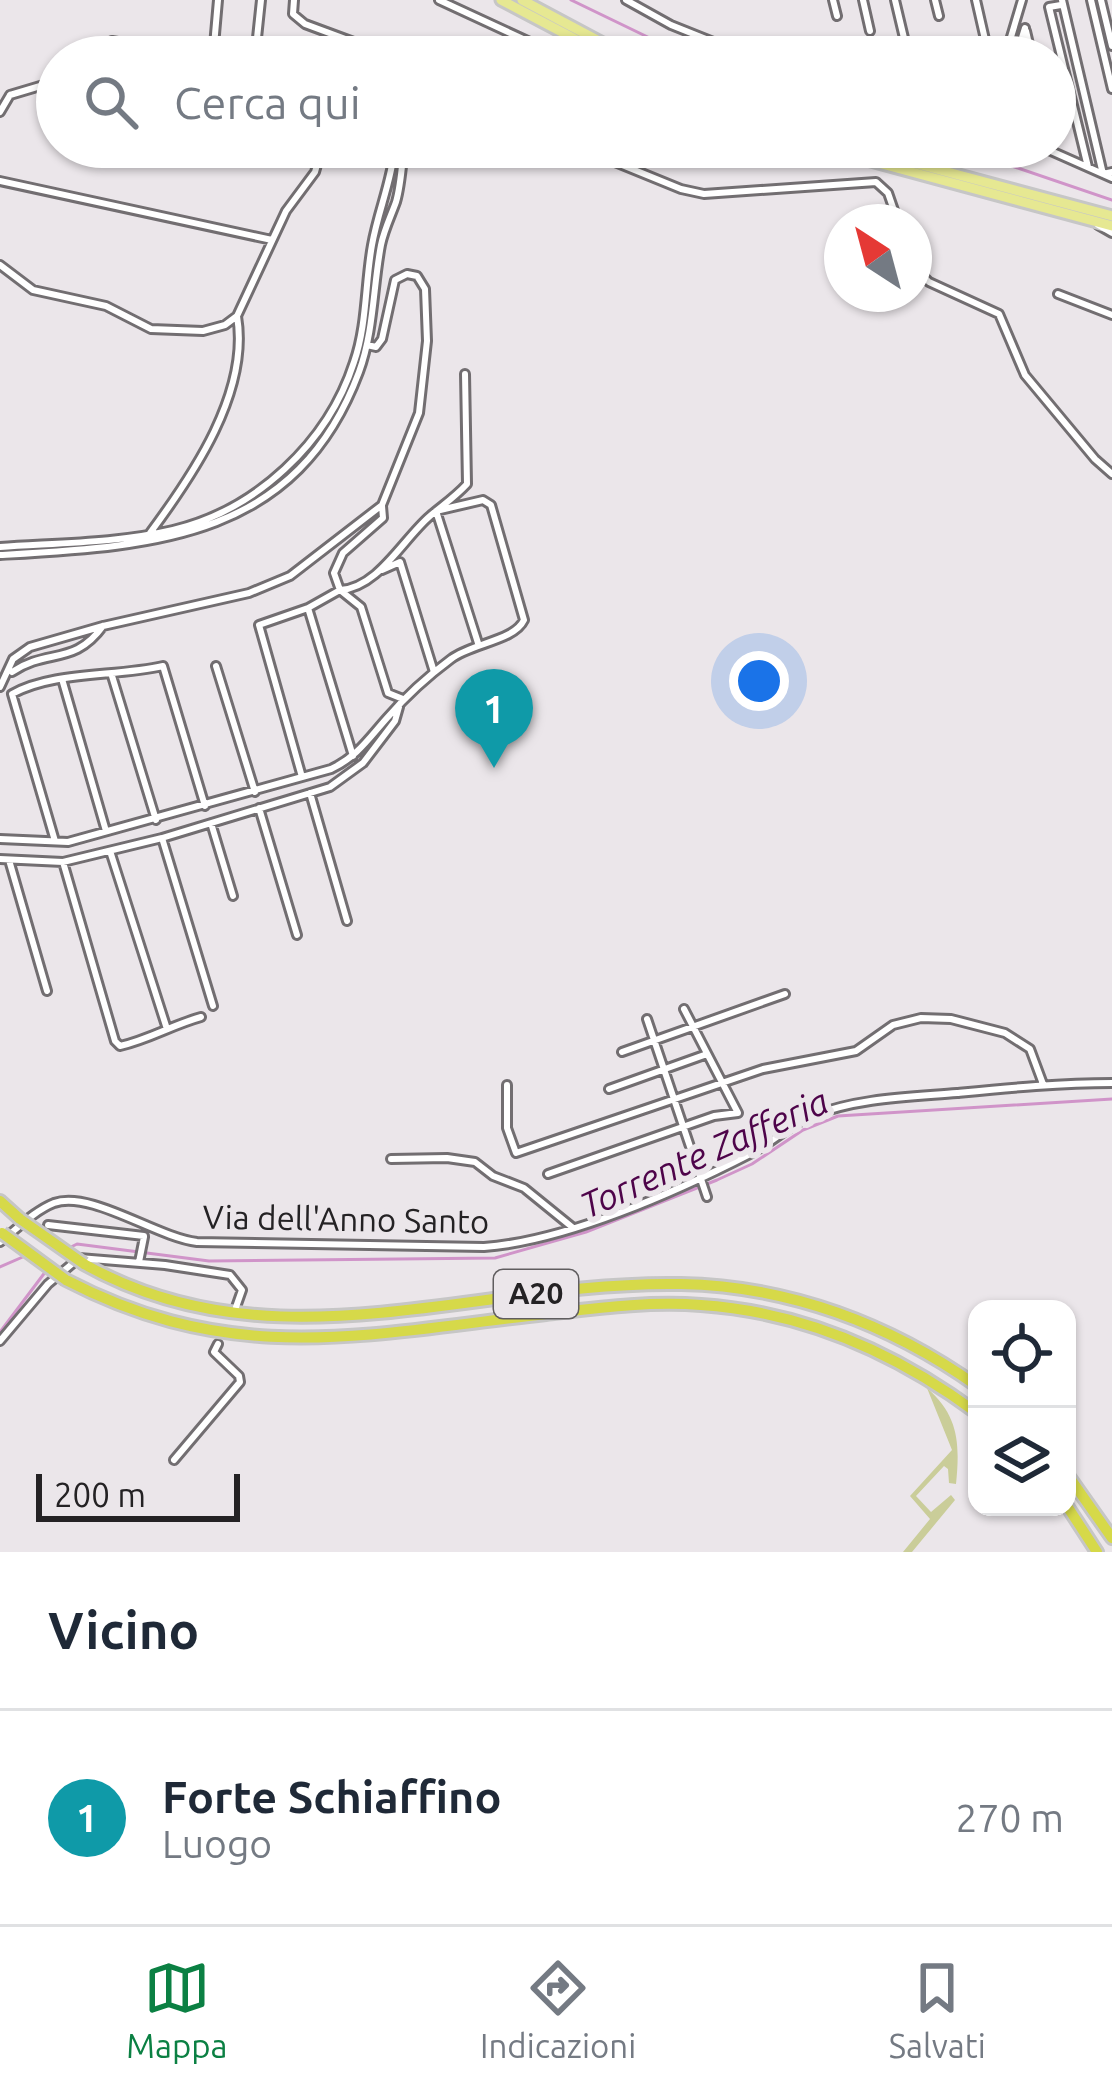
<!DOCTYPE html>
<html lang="it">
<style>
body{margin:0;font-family:Ubuntu,sans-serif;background:#f2f2f3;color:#1f2937}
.controls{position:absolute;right:36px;bottom:36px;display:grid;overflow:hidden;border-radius:24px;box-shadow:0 3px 9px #0004}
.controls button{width:108px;height:108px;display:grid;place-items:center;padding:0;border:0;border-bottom:3px solid #e0e1e3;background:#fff;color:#1f2937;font:60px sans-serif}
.compass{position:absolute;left:824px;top:204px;width:108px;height:108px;border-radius:50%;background:#fff;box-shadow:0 3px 9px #0004;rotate:324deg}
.scale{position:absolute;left:36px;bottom:30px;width:204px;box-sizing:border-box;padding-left:12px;border:6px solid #242224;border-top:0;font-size:33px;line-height:42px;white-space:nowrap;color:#242224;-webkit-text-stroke:9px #ebe6ea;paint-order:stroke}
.you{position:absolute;left:759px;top:681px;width:42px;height:42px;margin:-30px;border:9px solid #fff;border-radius:50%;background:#1a73e8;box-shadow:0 0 0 18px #1a73e833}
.badge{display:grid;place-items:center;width:78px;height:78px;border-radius:50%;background:#0b8043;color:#fff;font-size:39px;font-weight:700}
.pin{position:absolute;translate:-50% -99px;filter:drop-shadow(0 3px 6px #0008)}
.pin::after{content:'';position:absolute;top:63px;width:42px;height:36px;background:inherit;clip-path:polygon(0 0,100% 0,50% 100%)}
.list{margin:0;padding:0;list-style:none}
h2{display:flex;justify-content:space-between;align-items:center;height:156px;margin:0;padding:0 48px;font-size:51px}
h2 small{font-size:39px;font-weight:400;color:#747a83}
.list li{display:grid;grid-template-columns:78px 1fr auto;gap:36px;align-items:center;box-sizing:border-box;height:216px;padding:0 48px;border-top:3px solid #e0e1e3}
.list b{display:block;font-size:45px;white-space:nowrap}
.list p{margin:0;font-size:39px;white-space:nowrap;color:#747a83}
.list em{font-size:39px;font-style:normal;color:#747a83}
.icon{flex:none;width:66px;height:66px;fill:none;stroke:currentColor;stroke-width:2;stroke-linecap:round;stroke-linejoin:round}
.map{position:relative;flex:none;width:1112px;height:1552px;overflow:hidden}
.search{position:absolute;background:#fff;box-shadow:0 3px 9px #0004;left:36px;right:36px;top:36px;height:132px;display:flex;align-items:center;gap:30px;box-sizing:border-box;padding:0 42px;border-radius:66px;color:#747a83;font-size:45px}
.sheet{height:372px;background:#fff}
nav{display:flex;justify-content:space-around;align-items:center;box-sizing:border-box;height:168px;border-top:3px solid #e0e1e3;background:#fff;font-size:33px;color:#747a83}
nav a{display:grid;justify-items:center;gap:6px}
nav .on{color:#0b8043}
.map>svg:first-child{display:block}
.green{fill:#cacd99}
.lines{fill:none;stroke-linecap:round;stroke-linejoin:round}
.stream{stroke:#d094c9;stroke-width:3}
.minor-casing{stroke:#726e71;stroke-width:12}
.major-casing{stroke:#c6c6c6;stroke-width:15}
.highway-casing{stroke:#c6c6c6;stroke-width:16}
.minor{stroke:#fff;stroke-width:6}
.major{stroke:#e6e892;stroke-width:9}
.highway{stroke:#d6d949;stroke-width:10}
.highway-bridge-casing{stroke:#c6c6c6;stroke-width:16;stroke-linecap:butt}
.highway-bridge{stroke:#d6d949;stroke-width:10}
.labels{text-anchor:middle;stroke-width:12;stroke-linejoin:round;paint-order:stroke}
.shield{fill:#ebe6ea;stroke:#605d5f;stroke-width:3}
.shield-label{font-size:30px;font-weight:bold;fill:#242224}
.street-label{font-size:33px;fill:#242224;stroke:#ebe6ea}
.water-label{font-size:36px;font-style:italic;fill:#4e044a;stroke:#ebe6ea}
</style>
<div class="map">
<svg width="1112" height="1552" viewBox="0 0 1112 1552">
<rect width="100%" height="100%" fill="#ebe6ea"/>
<!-- green -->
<path class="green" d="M927 1388C959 1416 960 1444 956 1484L949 1483 948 1469 944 1466 916 1496 931 1512 951 1495 955 1500 912 1552H903L930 1519 910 1496 952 1450Z"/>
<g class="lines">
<!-- stream -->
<path class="stream" d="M571 0 689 57
M956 147 1112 200
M69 1248 77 1244 209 1261 495 1258 586 1232 717 1180 752 1164 803 1130 838 1116 1112 1099
M0 1267 25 1256
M0 1332 46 1271"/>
<defs>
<path id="minor" d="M294 0 293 14 305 24 394 57
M439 0 562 57
M626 0 671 25 751 57
M833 0 837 16
M863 0 870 31
M895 0 904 38
M935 0 939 16
M976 0 989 57
M1062 0 1103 174 1112 172
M1091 0 1112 89
M1101 0 1112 46
M1061 5 1049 7 1088 167
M1026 31 1032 57
M103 57 112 41 206 57
M213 57 218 0
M255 57 261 0
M1005 57 1022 0
M1016 57 1025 28
M10 95 57 81
M0 112 10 95
M578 147 681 189 704 194 876 182 888 193 898 222
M1042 147 1112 178
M0 181 272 240
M1098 225 1112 233
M0 265 33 290 106 306 151 329 203 331 225 325 237 316
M914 267 929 282 999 314 1025 375 1095 459 1112 474
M1058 294 1112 315
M382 506 383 518 343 553 334 573 340 590C378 588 403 539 430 516 443 505 455 497 467 484L465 374
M150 533C193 475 250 392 237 316L286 211 315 172 322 147
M0 547C57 543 118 543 173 530 256 510 328 443 354 362 367 325 365 283 372 245 378 211 391 183 395 147
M0 555C154 546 296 540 359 372 374 331 373 287 381 245 384 230 391 216 396 202 401 185 402 164 404 147
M382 570 400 562 434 672
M308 608 353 756
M216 666 255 792
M12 672C48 648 74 666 103 626
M112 676 156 820
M62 679 106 831
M0 687 13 659 30 647 103 626 249 593 290 576 382 505 419 413 427 341 425 289 417 276 407 274 395 280 382 339 376 347 367 345
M302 777 259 625 308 608 340 590 361 607 388 693 403 699
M310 793 347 921
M259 808 297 935
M211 823 233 896
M162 838 213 1006
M0 839 68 842 331 769C357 757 369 738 387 718 406 696 428 676 451 659 472 643 514 641 524 620L491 505 483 500 436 511 478 643
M55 841 12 694C53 671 115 677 163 666L205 806
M110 851 167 1029
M0 859 63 862 162 838 330 787 363 763 395 721 399 707
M9 860 47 991
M63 862 115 1041 120 1046C150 1039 172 1025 201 1017
M647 1019 707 1197
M622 1052 785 994
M507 1085V1128L516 1153 763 1069 856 1051 893 1025 921 1018 951 1019 1005 1033 1030 1049 1043 1084
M609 1089 707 1054
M391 1159 447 1158 475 1162 493 1176 524 1188 572 1227
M548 1174 714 1116 738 1113 684 1009
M48 1225 144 1236
M0 1242C17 1229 34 1211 54 1203 91 1190 156 1237 197 1242L484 1247C566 1241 676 1192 750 1154 772 1143 789 1125 812 1116 857 1098 909 1097 957 1093 1009 1088 1060 1083 1112 1083
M139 1262 144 1237
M0 1341 48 1284 79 1258 165 1265 230 1275 242 1290 236 1307
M174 1460 240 1382 239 1376 214 1352 218 1344"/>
<path id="major" d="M501 0 609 57
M522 0 629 57
M819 147 1112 226
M854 147 1112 216"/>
<path id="highway" d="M0 1201 20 1219
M84 1264C275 1372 478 1280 681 1284 789 1286 890 1324 977 1386
M66 1280C235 1368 367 1334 546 1314 598 1308 649 1301 701 1305 803 1312 895 1352 977 1413
M1067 1474 1112 1538
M1067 1506 1097 1552"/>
</defs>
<!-- minor casing -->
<use href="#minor" class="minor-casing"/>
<!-- major casing -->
<use href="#major" class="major-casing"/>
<!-- highway casing -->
<use href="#highway" class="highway-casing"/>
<!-- minor -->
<use href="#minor" class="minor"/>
<!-- major -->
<use href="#major" class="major"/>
<!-- highway -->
<use href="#highway" class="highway"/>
<defs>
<path id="highway-bridge" d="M20 1219 84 1264
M2 1233 66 1280"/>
</defs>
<!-- highway-bridge casing -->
<use href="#highway-bridge" class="highway-bridge-casing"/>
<!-- highway-bridge -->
<use href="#highway-bridge" class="highway-bridge"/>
</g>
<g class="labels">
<!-- shield labels -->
<rect class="shield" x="494" y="1270" width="84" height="48" rx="9"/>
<g class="shield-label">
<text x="536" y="1304">A20</text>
</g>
<!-- street labels -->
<g class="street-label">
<text transform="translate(346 1219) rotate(1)" y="12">Via dell'Anno Santo</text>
</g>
<!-- water labels -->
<g class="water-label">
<text transform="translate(704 1153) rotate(-24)" y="13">Torrente Zafferia</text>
</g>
</g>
</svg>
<div class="controls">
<button><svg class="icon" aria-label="locate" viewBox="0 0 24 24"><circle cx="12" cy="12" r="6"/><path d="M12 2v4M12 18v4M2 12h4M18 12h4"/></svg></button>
<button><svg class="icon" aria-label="layers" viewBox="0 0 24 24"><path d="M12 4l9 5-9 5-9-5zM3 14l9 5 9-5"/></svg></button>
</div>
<svg class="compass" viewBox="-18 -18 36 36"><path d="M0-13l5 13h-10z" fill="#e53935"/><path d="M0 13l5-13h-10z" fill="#747a83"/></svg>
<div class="scale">200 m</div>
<div class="you"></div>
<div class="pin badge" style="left:494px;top:768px;background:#0f9aa8">1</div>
<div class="search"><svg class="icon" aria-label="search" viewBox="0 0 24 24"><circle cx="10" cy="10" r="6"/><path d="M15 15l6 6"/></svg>Cerca qui</div>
</div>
<section class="sheet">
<h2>Vicino<small></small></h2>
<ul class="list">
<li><span class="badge" style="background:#0f9aa8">1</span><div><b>Forte Schiaffino</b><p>Luogo</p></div><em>270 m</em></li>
</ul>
</section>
<nav>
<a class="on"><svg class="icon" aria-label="map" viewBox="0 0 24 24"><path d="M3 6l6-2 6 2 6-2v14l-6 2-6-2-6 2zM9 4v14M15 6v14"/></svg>Mappa</a>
<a><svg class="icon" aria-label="directions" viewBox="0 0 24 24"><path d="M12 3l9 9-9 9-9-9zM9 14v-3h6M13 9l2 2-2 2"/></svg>Indicazioni</a>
<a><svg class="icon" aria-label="saved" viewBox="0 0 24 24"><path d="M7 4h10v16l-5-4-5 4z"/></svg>Salvati</a>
</nav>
